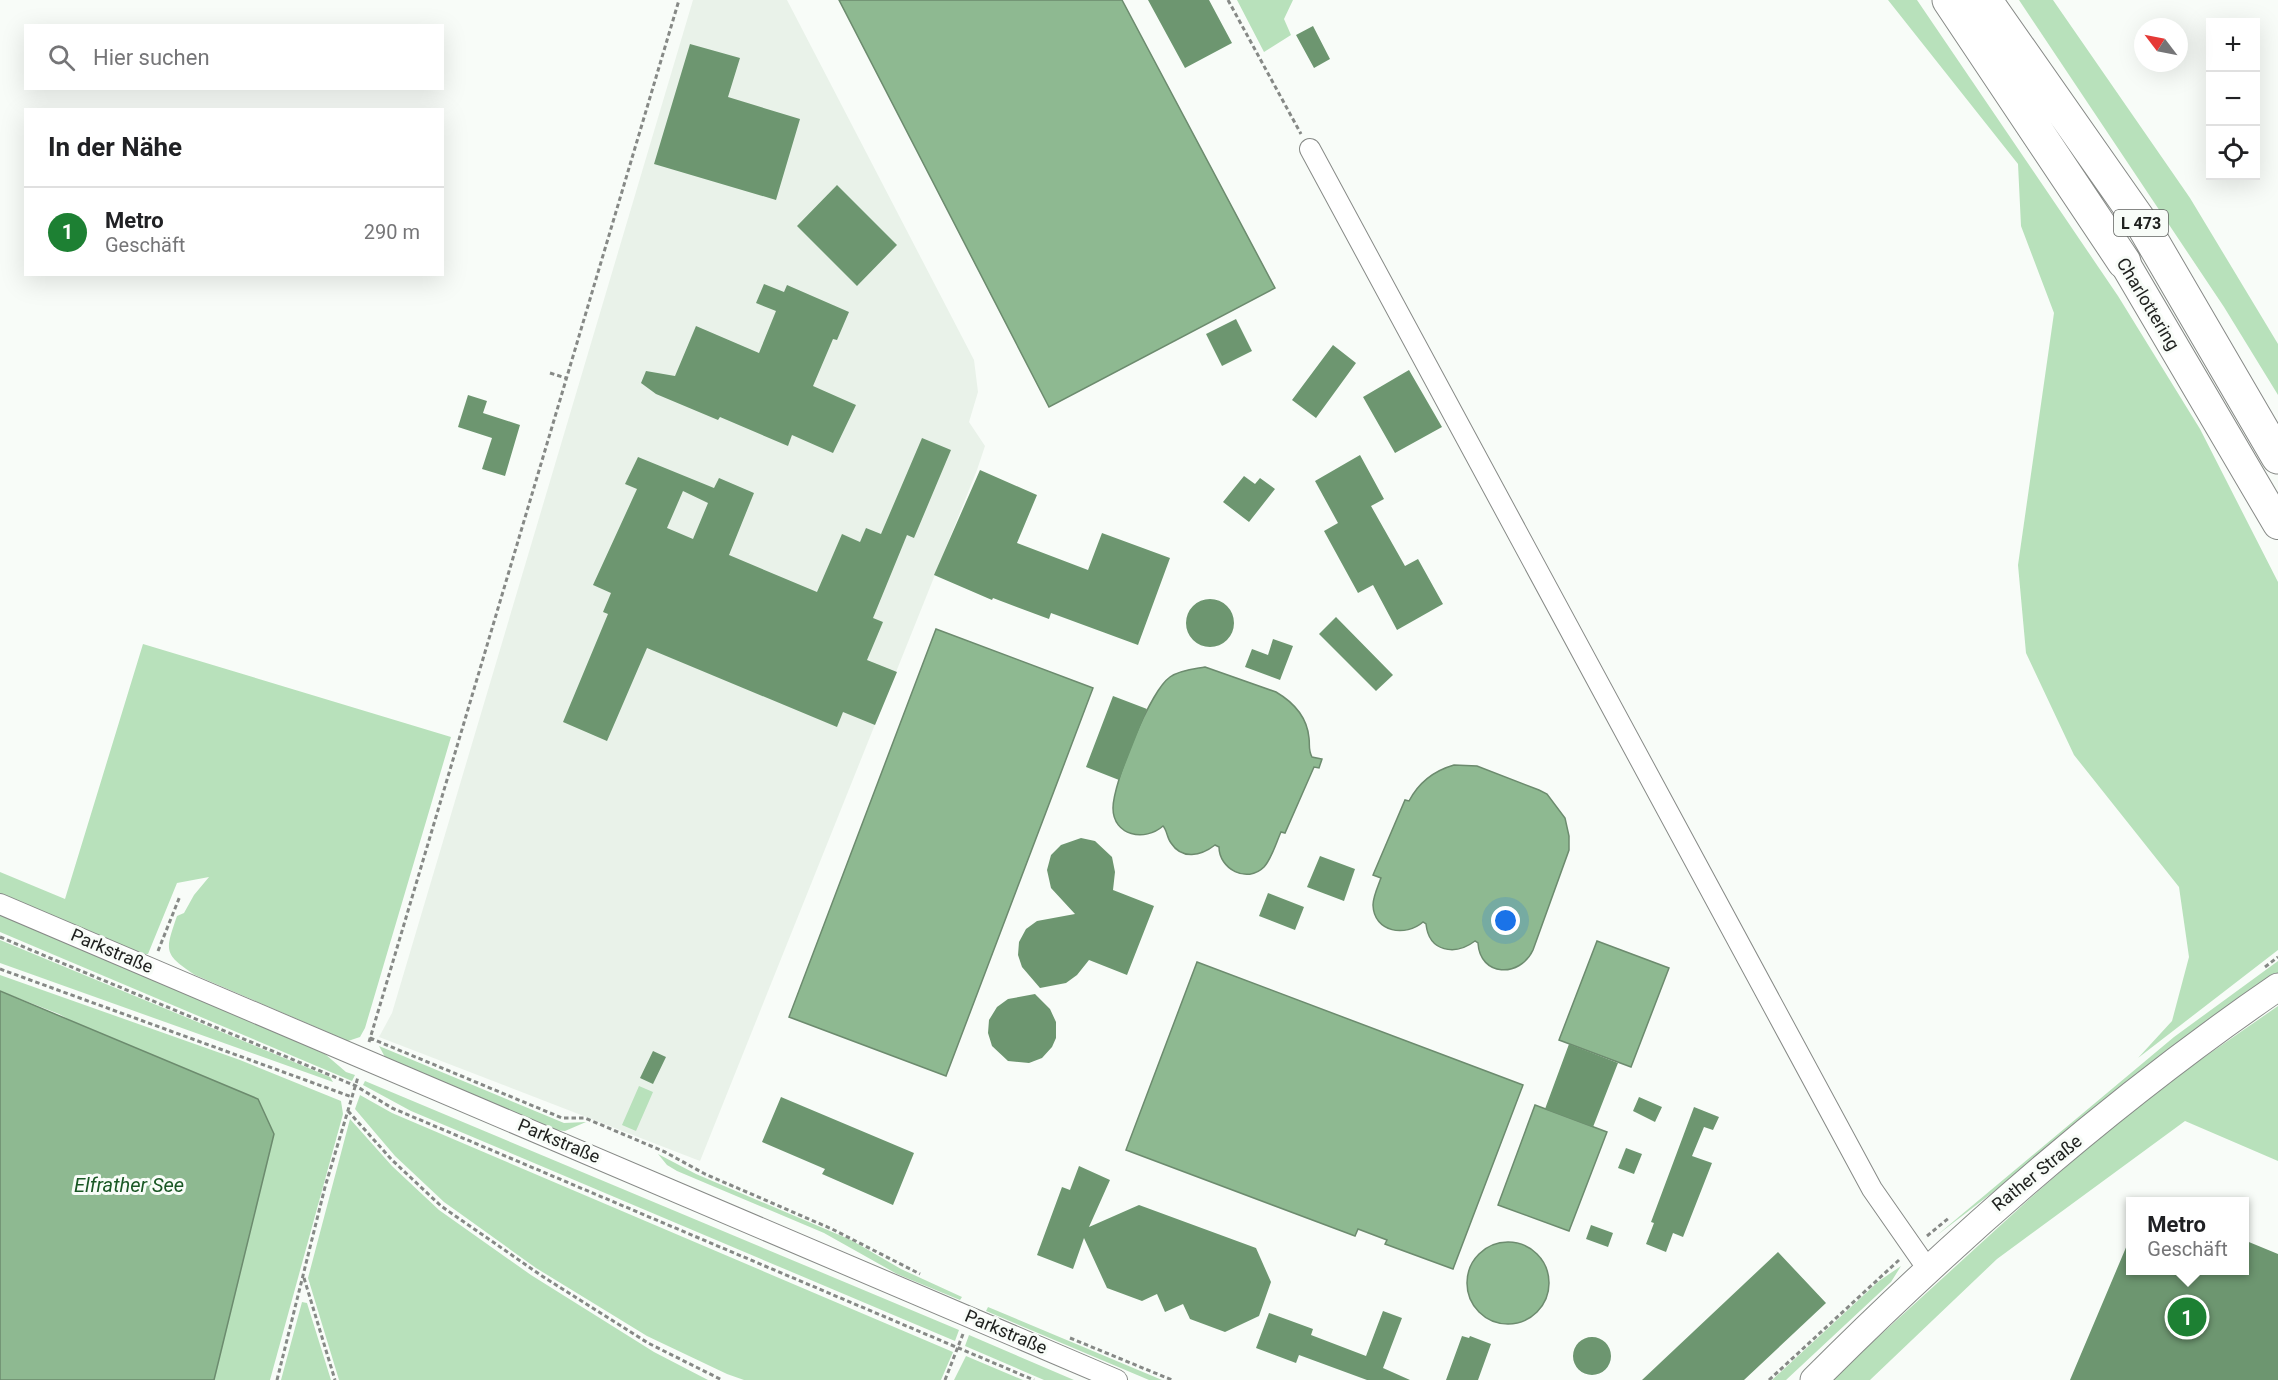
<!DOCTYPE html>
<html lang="de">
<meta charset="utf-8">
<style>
body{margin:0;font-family:Roboto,sans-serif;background:#f6f6f6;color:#202124}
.controls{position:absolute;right:18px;top:18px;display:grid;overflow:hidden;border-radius:0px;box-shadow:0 6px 24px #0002}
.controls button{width:54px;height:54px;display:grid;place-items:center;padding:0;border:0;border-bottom:2px solid #e0e0e0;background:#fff;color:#202124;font:30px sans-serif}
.compass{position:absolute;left:2134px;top:18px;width:54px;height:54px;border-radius:50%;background:#fff;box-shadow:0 6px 24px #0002;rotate:302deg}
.you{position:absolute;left:1506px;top:921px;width:21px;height:21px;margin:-15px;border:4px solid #fff;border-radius:50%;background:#1a73e8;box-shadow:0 0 0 9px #1a73e833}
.badge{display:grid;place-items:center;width:39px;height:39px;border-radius:50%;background:#1d8033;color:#fff;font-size:20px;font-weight:700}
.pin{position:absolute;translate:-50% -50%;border:3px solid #fff;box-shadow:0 2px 6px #0006}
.popup{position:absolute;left:2126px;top:1197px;width:123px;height:78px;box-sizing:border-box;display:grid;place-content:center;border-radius:0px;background:#fff;filter:drop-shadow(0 2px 4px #0005);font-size:20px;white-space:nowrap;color:#757577}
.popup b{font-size:22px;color:#202124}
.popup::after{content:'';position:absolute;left:50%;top:100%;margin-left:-12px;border:12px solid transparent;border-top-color:#fff}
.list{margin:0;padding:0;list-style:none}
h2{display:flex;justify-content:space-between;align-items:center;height:78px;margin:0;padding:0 24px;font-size:26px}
h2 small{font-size:20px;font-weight:400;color:#757577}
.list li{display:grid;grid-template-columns:39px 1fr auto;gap:18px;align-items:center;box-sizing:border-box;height:90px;padding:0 24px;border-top:2px solid #e0e0e0}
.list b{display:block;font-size:22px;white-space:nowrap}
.list p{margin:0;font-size:20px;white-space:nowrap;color:#757577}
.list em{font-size:20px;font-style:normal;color:#757577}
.icon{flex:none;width:33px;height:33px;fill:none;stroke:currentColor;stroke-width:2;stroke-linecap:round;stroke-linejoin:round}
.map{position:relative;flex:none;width:2278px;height:1380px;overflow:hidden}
.search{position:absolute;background:#fff;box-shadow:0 6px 24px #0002;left:24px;top:24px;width:420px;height:66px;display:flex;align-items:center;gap:15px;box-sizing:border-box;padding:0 21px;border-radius:0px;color:#757577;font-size:22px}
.panel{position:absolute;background:#fff;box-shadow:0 6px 24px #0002;left:24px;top:108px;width:420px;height:168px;border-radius:0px}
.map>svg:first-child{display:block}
.built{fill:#e9f2e9}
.green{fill:#b8e1bb}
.water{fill:#8eb991;stroke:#6c8b6e;stroke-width:1.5}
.building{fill:#6d9670;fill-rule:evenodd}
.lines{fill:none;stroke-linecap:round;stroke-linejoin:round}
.street-casing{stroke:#878a87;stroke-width:22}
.secondary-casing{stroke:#878a87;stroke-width:29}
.primary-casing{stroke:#878a87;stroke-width:32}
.highway-casing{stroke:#878a87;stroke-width:35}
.path{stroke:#868986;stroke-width:3;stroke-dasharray:4.5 3;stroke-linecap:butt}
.street{stroke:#fff;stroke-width:20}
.secondary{stroke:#fff;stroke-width:27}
.primary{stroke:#fff;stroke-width:30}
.highway{stroke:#fff;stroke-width:33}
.labels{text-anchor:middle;stroke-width:6;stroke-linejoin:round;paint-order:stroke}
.shield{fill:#f8fcf8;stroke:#5f625f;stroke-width:1.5}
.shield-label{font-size:16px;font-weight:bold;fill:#1e201e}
.street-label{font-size:18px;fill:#1e201e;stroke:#f8fcf8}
.water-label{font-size:20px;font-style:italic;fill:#1a5825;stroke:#f8fcf8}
</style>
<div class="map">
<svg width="2278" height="1380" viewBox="0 0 2278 1380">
<rect width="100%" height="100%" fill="#f8fcf8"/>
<!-- built -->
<path class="built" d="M693 0H787L974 360 978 392 969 422 985 446 977 470 700 1161 379 1037 392 1013Z"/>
<!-- green -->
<path class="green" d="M1237 0H1293L1284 19 1291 35 1264 52Z
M1888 0H1917L2118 296 2200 429 2278 582V950L2138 1058 2172 1021 2189 957 2179 887 2074 755 2026 653 2018 565 2054 313 2021 226 2018 164Z
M2019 0H2053L2190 198 2278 344V395L2224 307Z
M143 644 451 737 365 1028 360 1037 348 1041 195 975C163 954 165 951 177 916L184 913 194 895 209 877 177 883 148 954H141L0 895V872L65 899Z
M0 912 318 1048 346 1072 355 1075 352 1081 0 932Z
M0 940 330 1077 333 1082 0 963Z
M2278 961V973L1936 1236 2174 1037Z
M0 975 240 1060 341 1101 343 1114 270 1380H214L274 1134 59 1014 0 991Z
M2278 1006V1161L2185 1121 1997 1259 1870 1380H1831L2036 1193 2144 1099Z
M379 1046 564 1123 586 1122 565 1131 555 1130 386 1059Z
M365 1081 959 1330 955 1341 411 1111 363 1085Z
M639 1086 653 1092 636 1131 622 1125Z
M360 1095 392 1113 953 1352 941 1380H744L727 1374 647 1336 536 1268 444 1202 395 1156 355 1109Z
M350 1119 392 1166 439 1210 531 1275 654 1352 708 1380H339L308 1278Z
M658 1154 696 1174 851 1240 901 1269 962 1297 960 1300 897 1274 824 1233 677 1171 667 1165Z
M1901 1266 1891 1282 1786 1380H1772L1879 1281Z
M302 1302 307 1303 331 1380H281Z
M988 1307 1162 1380H1149L986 1311Z
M969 1335 1074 1380H1044L965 1346Z
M966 1356 1023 1380H954Z"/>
<!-- water -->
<path class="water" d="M839 0H1122L1275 288 1049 407Z
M936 629 1093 688 946 1076 789 1017Z
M1205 667 1276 692C1293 702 1307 716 1309 738 1310 745 1308 750 1312 757L1322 759 1319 768 1314 767 1285 833 1281 832C1276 843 1272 858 1264 867 1247 884 1219 869 1219 847L1215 845C1201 856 1182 860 1171 843 1167 838 1167 830 1163 826 1145 842 1113 836 1113 808 1113 783 1150 691 1170 677 1180 670 1194 669 1205 667Z
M1454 765 1477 766 1539 790 1547 794 1565 818 1569 836V850L1533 950C1520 978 1480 977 1478 943L1475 941C1455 956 1429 952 1426 924L1423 922C1406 937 1374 933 1373 905 1373 897 1378 886 1381 878L1373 875 1405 800 1409 801C1419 782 1433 771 1454 765Z
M1597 941 1669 968 1631 1067 1559 1040Z
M1197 962 1523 1085 1453 1269 1385 1244 1387 1240 1358 1229 1355 1236 1126 1150Z
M0 991 258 1099 274 1134 214 1380H0Z
M1535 1105 1607 1132 1569 1231 1498 1205Z
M1467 1283a41 41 0 1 1 82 0a41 41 0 1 1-82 0Z"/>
<!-- building -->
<path class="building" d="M1148 0H1209L1232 43 1185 68Z
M1313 26 1330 59 1314 68 1296 35Z
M690 44 740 58 728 97 800 119 776 200 654 164Z
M837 185 897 245 857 286 797 226Z
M764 284 784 292 787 285 849 312 837 340 833 339 813 386 856 405 833 453 792 435 788 446 720 417 718 420 656 394 641 383 646 371 675 376 696 326 759 353 776 311 756 303Z
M1236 319 1252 351 1222 366 1206 334Z
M1333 345 1356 363 1316 418 1292 400Z
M1409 370 1442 427 1395 453 1363 397Z
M468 395 487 401 483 413 520 425 505 476 482 469 492 438 458 427Z
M922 438 951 450 914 538 907 535 873 618 883 622 867 660 897 672 875 725 843 712 837 727 647 648 607 741 563 722 608 614 603 612 611 593 593 585 637 489 625 484 638 457 714 488 719 478 754 493 729 555 817 592 842 534 860 542 866 528 881 534ZM683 491 708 503 693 539 667 528Z
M1360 455 1384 499 1371 506 1405 566 1418 559 1443 604 1397 630 1373 585 1358 593 1324 531 1338 523 1315 481Z
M980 470 1037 495 1017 543 1088 570 1102 533 1170 558 1138 645 1051 613 1049 619 993 598 992 600 934 575Z
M1244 476 1255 484 1260 478 1275 489 1249 522 1223 502Z
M1186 623a24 24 0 1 1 48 0a24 24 0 1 1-48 0Z
M1336 617 1393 675 1376 691 1319 634Z
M1273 639 1293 646 1280 680 1245 667 1252 649 1268 655Z
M1113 696 1147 709 1119 780 1086 767Z
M1081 838 1095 841 1112 857 1115 872 1113 890 1154 906 1127 975 1089 960 1077 975 1066 983 1040 988 1022 967 1018 955 1019 942 1026 929 1037 921 1075 914 1051 888 1047 870 1051 855 1061 845Z
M1320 856 1355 869 1344 901 1307 887Z
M1268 893 1304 907 1295 930 1259 916Z
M1035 994 1050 1009 1056 1022V1038L1052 1047 1042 1058 1029 1063 1008 1061 992 1046 988 1033 989 1020 997 1007 1008 999Z
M1569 1044 1618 1063 1593 1127 1545 1109Z
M653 1051 666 1057 653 1084 640 1078Z
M781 1097 914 1153 893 1205 822 1174 825 1169 762 1142Z
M1639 1097 1662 1107 1655 1122 1633 1111Z
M1694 1107 1719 1117 1713 1130 1704 1127 1692 1156 1712 1163 1683 1237 1673 1233 1666 1252 1646 1244 1654 1223 1651 1222Z
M1626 1148 1642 1154 1634 1174 1618 1168Z
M1079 1166 1110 1180 1089 1227 1139 1205 1256 1248 1271 1282 1259 1316 1225 1332 1190 1319 1183 1304 1165 1312 1157 1294 1142 1301 1107 1288 1084 1238 1073 1269 1037 1255 1062 1187 1070 1190Z
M1591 1225 1613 1233 1608 1247 1586 1239Z
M2130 1238V1270H2244V1240L2278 1254V1380H2070Z
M1778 1252 1826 1303 1744 1380H1642Z
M1383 1311 1402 1318 1383 1368 1410 1380H1367L1299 1355 1296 1363 1256 1348 1269 1313 1313 1329 1311 1335 1366 1356Z
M1462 1336 1469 1338 1470 1336 1491 1344 1478 1380H1446Z
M1573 1356a19 19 0 1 1 38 0a19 19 0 1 1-38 0Z"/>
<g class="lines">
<defs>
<path id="street" d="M1310 149 1872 1189 1927 1268
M0 904 1117 1380"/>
<path id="secondary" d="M1814 1380C1957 1237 2110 1102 2278 987"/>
<path id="primary" d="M2124 262 2278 524"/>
<path id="highway" d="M1949 0 2124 262
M1985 0 2144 227 2278 457"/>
</defs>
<!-- street casing -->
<use href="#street" class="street-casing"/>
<!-- secondary casing -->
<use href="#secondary" class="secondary-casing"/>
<!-- primary casing -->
<use href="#primary" class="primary-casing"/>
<!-- highway casing -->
<use href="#highway" class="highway-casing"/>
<!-- path -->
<path class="path" d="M1228 0 1301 134
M550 373 566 378
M0 937 356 1086 392 1108 1034 1380
M158 951 180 896
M2265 967 2278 957
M0 969 352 1097
M370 1038 562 1118H585L665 1152 705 1174 832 1229 920 1274
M369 1042 679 0
M348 1111 392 1160 441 1206 542 1276 648 1343 722 1380
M1927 1236 1950 1217
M304 1278 335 1380
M1070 1338 1172 1380
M277 1380 325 1187 358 1077
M945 1380 963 1334
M1769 1380 1899 1260"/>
<!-- street -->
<use href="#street" class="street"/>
<!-- secondary -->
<use href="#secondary" class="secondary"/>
<!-- primary -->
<use href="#primary" class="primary"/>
<!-- highway -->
<use href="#highway" class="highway"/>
</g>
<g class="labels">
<!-- shield labels -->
<rect class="shield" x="2114" y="210" width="54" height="26" rx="4.5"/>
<g class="shield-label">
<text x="2141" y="229">L 473</text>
</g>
<!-- street labels -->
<g class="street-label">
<text transform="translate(2148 304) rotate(59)" y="6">Charlottering</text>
<text transform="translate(112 951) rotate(23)" y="6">Parkstraße</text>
<text transform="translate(559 1141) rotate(23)" y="6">Parkstraße</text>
<text transform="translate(2037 1173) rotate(-39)" y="6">Rather Straße</text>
<text transform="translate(1006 1332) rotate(23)" y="6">Parkstraße</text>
</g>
<!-- water labels -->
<g class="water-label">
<text x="129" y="1192">Elfrather See</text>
</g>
</g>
</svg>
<div class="controls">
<button>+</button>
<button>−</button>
<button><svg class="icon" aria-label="locate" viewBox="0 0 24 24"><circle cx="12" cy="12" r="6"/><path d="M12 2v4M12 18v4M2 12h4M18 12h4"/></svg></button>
</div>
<svg class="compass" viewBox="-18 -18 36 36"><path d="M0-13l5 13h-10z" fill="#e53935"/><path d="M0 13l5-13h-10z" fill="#757577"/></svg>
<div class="you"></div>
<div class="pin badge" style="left:2187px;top:1317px">1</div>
<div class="popup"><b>Metro</b>Geschäft</div>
<div class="search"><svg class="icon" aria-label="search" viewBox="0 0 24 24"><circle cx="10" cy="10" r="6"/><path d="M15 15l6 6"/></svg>Hier suchen</div>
<section class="panel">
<h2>In der Nähe<small></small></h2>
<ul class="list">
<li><span class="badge">1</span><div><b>Metro</b><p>Geschäft</p></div><em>290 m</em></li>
</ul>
</section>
</div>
